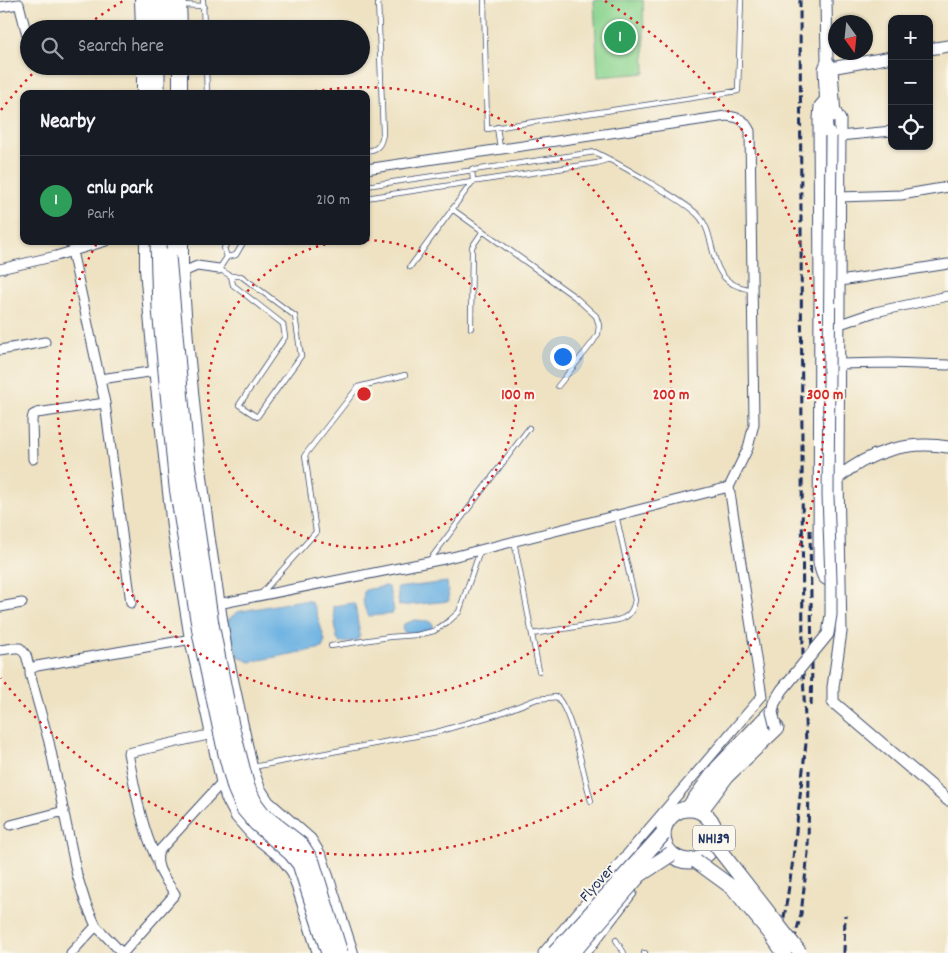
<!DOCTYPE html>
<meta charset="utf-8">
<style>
body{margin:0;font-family:Dekko,sans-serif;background:#20242c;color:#f1f3f6}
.controls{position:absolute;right:15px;top:15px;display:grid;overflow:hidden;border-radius:10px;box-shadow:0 1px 4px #0004}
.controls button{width:45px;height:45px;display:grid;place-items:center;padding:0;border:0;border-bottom:1px solid #363941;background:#171b24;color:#f1f3f6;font:25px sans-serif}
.compass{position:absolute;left:828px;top:15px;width:45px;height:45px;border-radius:50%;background:#171b24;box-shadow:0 1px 4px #0004;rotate:165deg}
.you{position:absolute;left:562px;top:356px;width:18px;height:18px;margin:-12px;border:4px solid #fff;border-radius:50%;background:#1a73e8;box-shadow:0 0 0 8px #1a73e833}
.badge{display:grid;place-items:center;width:32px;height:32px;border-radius:50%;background:#ea580c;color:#fff;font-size:16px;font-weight:700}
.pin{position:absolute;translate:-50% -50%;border:2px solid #fff;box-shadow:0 1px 5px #0006}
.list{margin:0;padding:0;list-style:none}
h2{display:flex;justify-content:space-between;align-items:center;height:65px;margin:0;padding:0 20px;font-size:21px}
h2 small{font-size:16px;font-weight:400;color:#9ea1a6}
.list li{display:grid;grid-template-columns:32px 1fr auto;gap:15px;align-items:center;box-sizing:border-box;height:90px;padding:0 20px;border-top:1px solid #363941}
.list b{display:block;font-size:19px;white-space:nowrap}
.list p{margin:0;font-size:16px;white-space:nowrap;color:#9ea1a6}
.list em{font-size:16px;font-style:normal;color:#9ea1a6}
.icon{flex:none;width:28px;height:28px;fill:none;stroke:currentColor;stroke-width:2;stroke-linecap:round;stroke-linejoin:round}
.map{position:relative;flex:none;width:948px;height:953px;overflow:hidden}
.search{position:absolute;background:#171b24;box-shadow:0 1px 4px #0004;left:20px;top:20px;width:350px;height:55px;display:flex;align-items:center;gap:12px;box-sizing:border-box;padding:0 18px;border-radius:28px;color:#9ea1a6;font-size:19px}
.panel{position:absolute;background:#171b24;box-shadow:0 1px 4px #0004;left:20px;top:90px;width:350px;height:155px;border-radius:10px}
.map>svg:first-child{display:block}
.green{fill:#8bd48f;stroke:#538276}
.water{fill:#6bb1e2;stroke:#4370a0}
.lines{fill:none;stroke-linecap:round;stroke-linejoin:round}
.service-casing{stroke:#3b4a6d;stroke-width:6}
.minor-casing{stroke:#3b4a6d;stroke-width:11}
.tertiary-casing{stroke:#3b4a6d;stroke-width:13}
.primary-casing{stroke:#3b4a6d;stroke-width:16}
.trunk-casing{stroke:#3b4a6d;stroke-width:17}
.service{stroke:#fff;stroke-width:4.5}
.minor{stroke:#fff;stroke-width:9}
.tertiary{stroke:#fff;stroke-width:11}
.primary{stroke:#fff;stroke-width:14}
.trunk{stroke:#fff;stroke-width:15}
.rail{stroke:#1b2f5e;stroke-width:3;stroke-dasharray:8 4;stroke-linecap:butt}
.tertiary-bridge-casing{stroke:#3b4a6d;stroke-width:13;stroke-linecap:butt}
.primary-bridge-casing{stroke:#3b4a6d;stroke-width:16;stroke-linecap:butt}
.trunk-bridge-casing{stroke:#3b4a6d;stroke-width:17;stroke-linecap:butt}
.tertiary-bridge{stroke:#fff;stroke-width:11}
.primary-bridge{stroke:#fff;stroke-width:14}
.trunk-bridge{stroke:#fff;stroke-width:15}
.ring{fill:none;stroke:#d62828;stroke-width:2.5;stroke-dasharray:2.5 5}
.labels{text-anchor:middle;stroke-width:4;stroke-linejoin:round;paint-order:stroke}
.shield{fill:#fbf7ec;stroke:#5e6b89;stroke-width:1}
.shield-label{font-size:15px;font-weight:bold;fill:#1b2f5e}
.street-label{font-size:16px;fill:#1b2f5e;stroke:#fbf7ec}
.centre{fill:#d62828;stroke:#fbf7ec;stroke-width:2.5}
.ring-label{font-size:15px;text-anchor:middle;font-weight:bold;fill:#d62828;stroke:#fbf7ec;stroke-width:4;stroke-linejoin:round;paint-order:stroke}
</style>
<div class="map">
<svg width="948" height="953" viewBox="0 0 948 953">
<rect width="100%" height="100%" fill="#fbf7ec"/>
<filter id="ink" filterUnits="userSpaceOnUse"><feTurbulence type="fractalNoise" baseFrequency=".02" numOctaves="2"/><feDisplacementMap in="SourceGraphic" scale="10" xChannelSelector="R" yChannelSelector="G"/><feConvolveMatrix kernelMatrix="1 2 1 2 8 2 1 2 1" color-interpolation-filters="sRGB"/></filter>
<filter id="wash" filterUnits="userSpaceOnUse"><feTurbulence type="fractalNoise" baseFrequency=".0096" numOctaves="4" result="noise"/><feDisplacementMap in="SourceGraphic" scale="20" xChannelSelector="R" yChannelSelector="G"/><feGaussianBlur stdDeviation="1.12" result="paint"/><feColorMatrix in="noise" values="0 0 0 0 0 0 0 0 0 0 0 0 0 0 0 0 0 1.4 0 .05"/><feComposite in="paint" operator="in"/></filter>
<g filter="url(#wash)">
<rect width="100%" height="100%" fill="#eee2c2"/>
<!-- green -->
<path class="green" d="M594 0H643L645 73 598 77Z"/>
<!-- water -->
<path class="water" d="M447 582 449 601 399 606 397 588Z
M386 586 389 588 394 610 392 614 369 616C364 610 361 598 365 590Z
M297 601H310L315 608 325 641 322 648 250 662 238 656 227 629 229 619 237 612Z
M353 603 355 605 360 636 356 641 340 643 337 639 333 606Z
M415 620 428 621 433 624 432 628 421 632 405 633 402 628 404 624Z"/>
</g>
<g filter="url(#ink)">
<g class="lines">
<defs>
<path id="service" d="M203 0 204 29
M484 0 487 129 738 91 741 0
M181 5 204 6
M206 66 207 94
M497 127 500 148
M366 151C378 150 381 145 383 134L378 0
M366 186 595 152C617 163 638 175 659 188 672 196 686 204 697 214 717 233 707 270 733 284 738 287 745 288 751 290
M366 198 597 163 609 159
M452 209 575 297 596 316 599 325 598 334 593 342 558 386
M227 257 224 248 229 241
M410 267 473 181 472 169
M231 276 233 285 283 324 285 337 239 405 257 417 301 356 295 316 241 276H231L219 269 227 257 236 255 244 241
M471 328 472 247 483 231
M514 541 539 671
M429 561 529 428
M260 595 316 532 305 455 358 387 405 375
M532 634 618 620C629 617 633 611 635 600L616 515
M331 646 389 637 417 635 434 631 449 621 459 612 462 603 480 551
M253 767 437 732 498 714 537 699 557 697C573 714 584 777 591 801
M616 940 624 953
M644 953H645"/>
<path id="minor" d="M0 7 19 4 29 43
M839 136 892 131
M366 169 726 116C739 117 744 119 750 131L754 424 748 448 729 487 762 696 543 953
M839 197 901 195 948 187
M72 251 105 403
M0 269 56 256 106 241
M181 273 197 266 219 269
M840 281 948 264
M840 324 875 312 948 296
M0 350 45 342
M838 364 889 363 948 365
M100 379 156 371
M33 459 32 420 33 415 37 413 105 403 131 603
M218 604 444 559 729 487
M0 607 22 603
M0 650 14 648H20L26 655 30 669
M11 825 64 811
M156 858C141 825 135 789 128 753L217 733
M71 953 96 926
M122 953 96 926 86 904 77 875 49 742 30 674V669L37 666 192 639
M123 953 175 894C167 881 153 867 159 851L225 779
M586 953 632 893"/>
<path id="tertiary" d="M826 0 827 61 824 69 827 129 831 136
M929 49 948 46
M827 61 832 68 835 117
M825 69 892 57
M826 99 820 106 819 119 820 291 819 562C822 577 822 580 838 584
M835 111 840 120 838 478 841 632 833 687V702L948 800
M838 478C868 452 909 440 948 447"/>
<path id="primary" d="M142 0 143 29
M179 0 180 29
M144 66V94
M180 66V94
M147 241V269L155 360 174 527 192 639 223 780 228 797 238 816 253 833 283 857 294 871 320 953
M181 241V273L186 341 197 452 207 534 225 652 250 767 258 789 267 803 309 840 320 858 351 953"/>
<path id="trunk" d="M155 0 156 29
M167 0V29
M157 66V94
M168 241V256
M688 809 718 768 772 712
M663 835a26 26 0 1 1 52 0a26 26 0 1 1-52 0Z
M700 811 727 775 776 728"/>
</defs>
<!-- service casing -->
<use href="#service" class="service-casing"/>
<!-- minor casing -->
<use href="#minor" class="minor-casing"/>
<!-- tertiary casing -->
<use href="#tertiary" class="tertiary-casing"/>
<!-- primary casing -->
<use href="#primary" class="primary-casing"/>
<!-- trunk casing -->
<use href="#trunk" class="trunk-casing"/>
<!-- service -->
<use href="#service" class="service"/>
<!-- minor -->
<use href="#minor" class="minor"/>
<!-- tertiary -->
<use href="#tertiary" class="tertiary"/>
<!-- primary -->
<use href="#primary" class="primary"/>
<!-- trunk -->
<use href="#trunk" class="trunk"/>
<!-- rail -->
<path class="rail" d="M810 530 812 666 811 707
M776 953 785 912 792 867 806 743 803 672 800 0
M791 953 801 914 808 853 809 770
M844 953 845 915"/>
<defs>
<path id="tertiary-bridge" d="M776 728 772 712 774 703 782 690 828 634 831 615V580L828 495 831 136"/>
<path id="primary-bridge" d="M714 843 800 953
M696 861 733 888 770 933 784 953"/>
<path id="trunk-bridge" d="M158 241 160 309 177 487 201 638 226 754 235 788 244 809 256 823 291 853 300 864 329 953
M168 256 186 456 211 624 231 725 247 787 255 804 264 816 301 845 312 862 340 953
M555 953 663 834
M572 953 639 875 671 854"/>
</defs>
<!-- tertiary-bridge casing -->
<use href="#tertiary-bridge" class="tertiary-bridge-casing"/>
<!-- primary-bridge casing -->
<use href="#primary-bridge" class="primary-bridge-casing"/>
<!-- trunk-bridge casing -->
<use href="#trunk-bridge" class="trunk-bridge-casing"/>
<!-- tertiary-bridge -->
<use href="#tertiary-bridge" class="tertiary-bridge"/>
<!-- primary-bridge -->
<use href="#primary-bridge" class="primary-bridge"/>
<!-- trunk-bridge -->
<use href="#trunk-bridge" class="trunk-bridge"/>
</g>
</g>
<!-- distance rings -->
<g class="ring">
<path d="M367 240A154 154 0 1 1 344 241"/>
<path d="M300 94A307 307 0 1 1 97 243"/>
<path d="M1 110A461 461 0 0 1 38 68M83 28A461 461 0 0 1 123 1M605 1A461 461 0 1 1 1 678"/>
</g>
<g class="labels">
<!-- shield labels -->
<rect class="shield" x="693" y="825.5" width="42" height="25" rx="4"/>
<g class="shield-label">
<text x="714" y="843">NH139</text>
</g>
<!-- street labels -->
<g class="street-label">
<text transform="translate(596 882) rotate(-48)" y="6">Flyover</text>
</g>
</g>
<circle cx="364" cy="394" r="8" class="centre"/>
<g class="ring-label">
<text x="518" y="399">100 m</text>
<text x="671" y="399">200 m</text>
<text x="825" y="399">300 m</text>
</g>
</svg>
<div class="controls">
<button>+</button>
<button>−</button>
<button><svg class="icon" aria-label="locate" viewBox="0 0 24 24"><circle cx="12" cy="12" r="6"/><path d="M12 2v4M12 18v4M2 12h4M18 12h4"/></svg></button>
</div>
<svg class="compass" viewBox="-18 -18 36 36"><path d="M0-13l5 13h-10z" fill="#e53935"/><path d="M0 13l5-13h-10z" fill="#9ea1a6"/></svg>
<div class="you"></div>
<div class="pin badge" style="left:620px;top:37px;background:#2e9e5b">1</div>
<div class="search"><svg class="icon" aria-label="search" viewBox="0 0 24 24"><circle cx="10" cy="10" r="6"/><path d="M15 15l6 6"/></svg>Search here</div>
<section class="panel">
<h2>Nearby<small></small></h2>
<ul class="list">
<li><span class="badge" style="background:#2e9e5b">1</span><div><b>cnlu park</b><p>Park</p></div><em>210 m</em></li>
</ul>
</section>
</div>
